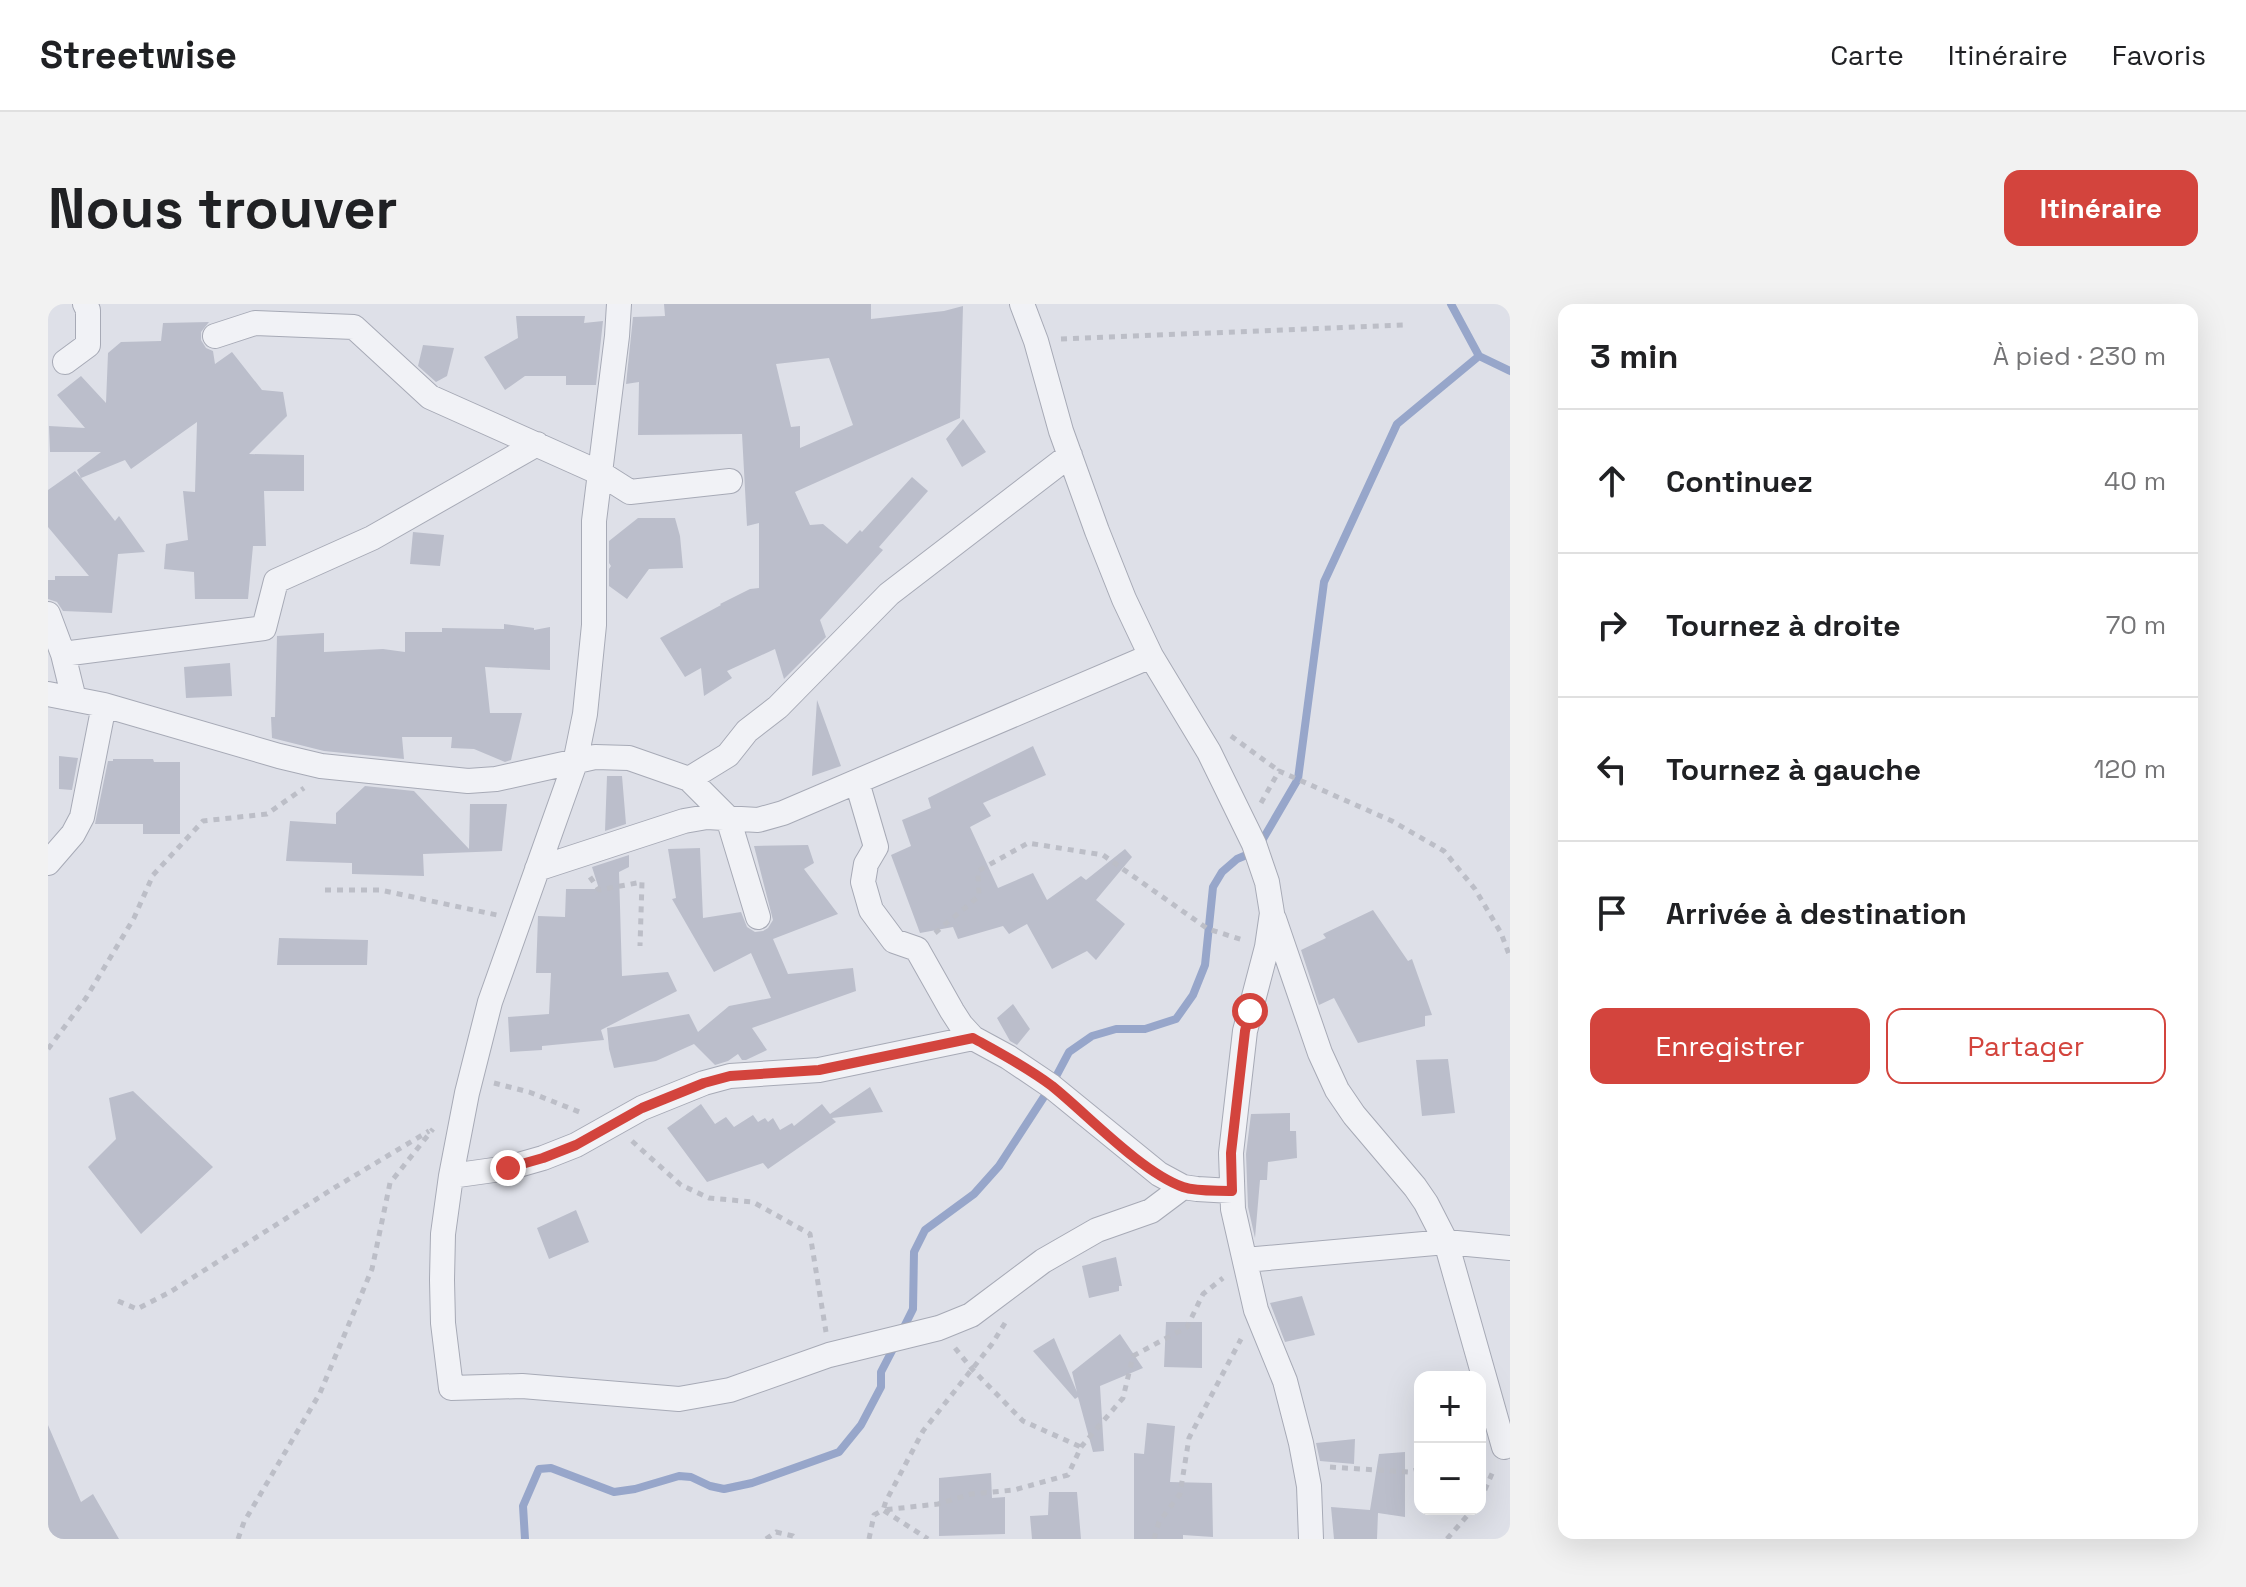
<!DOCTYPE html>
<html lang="fr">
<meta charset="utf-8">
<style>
body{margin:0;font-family:"Space Grotesk",sans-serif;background:#f2f2f2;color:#202124}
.controls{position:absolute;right:24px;bottom:24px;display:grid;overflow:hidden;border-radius:16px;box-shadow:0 8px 32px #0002}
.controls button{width:72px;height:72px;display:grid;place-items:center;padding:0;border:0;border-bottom:2px solid #e0e0e0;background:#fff;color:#202124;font:40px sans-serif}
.stop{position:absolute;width:24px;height:24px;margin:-18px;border:6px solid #d3443d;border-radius:50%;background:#fff}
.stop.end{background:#d3443d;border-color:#fff;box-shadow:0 2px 8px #0008}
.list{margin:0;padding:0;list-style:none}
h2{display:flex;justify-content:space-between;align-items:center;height:104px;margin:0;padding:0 32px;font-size:34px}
h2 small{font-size:26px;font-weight:400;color:#757577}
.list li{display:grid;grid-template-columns:52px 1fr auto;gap:24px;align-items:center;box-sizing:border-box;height:144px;padding:0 32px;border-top:2px solid #e0e0e0}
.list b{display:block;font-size:30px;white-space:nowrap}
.list em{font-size:26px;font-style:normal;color:#757577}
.actions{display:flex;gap:16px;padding:24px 32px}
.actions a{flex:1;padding:18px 0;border:2px solid #d3443d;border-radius:16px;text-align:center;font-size:28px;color:#d3443d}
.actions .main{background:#d3443d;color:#fff}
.icon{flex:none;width:44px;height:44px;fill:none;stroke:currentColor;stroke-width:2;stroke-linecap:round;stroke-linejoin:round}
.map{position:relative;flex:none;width:1462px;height:1235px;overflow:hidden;border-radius:16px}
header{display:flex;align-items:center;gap:48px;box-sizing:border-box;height:112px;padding:0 40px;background:#fff;border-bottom:2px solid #e0e0e0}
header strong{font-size:38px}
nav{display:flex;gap:44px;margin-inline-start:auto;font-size:28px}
.intro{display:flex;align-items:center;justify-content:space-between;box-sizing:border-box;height:192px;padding:0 48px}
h1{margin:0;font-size:56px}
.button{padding:20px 36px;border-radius:16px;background:#d3443d;color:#fff;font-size:28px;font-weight:700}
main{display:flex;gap:48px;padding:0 48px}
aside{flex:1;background:#fff;border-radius:16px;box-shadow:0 8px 32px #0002}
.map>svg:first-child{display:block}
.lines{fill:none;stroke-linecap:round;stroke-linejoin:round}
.stream{stroke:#97a6ca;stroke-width:8}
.building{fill:#bbbecb;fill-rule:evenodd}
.street-casing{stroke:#a7aab6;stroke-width:26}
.path{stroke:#bcbec7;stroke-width:5;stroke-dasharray:6 6;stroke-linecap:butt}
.street{stroke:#f1f2f6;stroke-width:24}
.route{stroke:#d3443d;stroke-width:10}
</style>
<header>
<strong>Streetwise</strong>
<nav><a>Carte</a><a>Itinéraire</a><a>Favoris</a></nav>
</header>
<div class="intro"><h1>Nous trouver</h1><a class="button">Itinéraire</a></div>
<main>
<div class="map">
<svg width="1462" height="1235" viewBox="0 0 1462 1235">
<rect width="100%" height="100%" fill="#dee0e8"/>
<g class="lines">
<!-- stream -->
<path class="stream" d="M1403 0 1431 52 1462 67
M853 1029 865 1005 866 948 877 926 926 890 951 862 1003 782 1021 748 1044 732 1068 725H1097L1128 715 1145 691 1157 661 1165 583 1174 568 1189 555 1208 547 1250 475 1276 278 1349 120 1431 52
M477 1235 475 1202 491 1165 503 1164 566 1188 587 1185 631 1172 643 1173 662 1182 676 1185 704 1179 791 1148 813 1121 833 1083V1068L847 1041"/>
</g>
<!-- building -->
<path class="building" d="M616 0H823V15L896 7 915 2 912 114 747 188 762 221 775 220 799 240 812 226 814 228 864 173 880 187 831 243 835 246 772 316 778 333 736 375 727 345 679 367 684 374 656 392 653 364 637 373 612 334 673 301 672 300 702 285 711 284V219L699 222 694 130 590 131 591 78 578 80 585 13 617 12ZM781 54 805 121 752 144V122L743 123 728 60Z
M468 12H537L536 19 555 17 548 81H518V72H477L457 86 436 53 470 34Z
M161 18 153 28V36L158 44 165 47 167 60 184 48 214 86 235 88 239 112 201 150 256 151V187H216L218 242H205L200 295H147L146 268 116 265 118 240 140 236 135 187 147 188 149 118 83 165 77 156 33 174 67 217 71 212 97 248 70 250 64 309 15 307 9 298 0 295V276H7V272H41L0 223V186L27 167 33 174 29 166 53 148H2L1 122 37 124 9 91 33 72 58 99 60 49 73 38 113 37 115 19Z
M375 41 406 44 399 72 388 78 370 62Z
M915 115 938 148 914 163 898 135Z
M590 214H627L632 232 635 264 601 265 579 295 561 282V265L563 262 561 259V237Z
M365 228 396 231 392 262 362 260Z
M456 320 486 324V326L502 323V366L437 363 442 409H474L463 456 457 458 426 445 403 444 404 433H354L356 455 276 447 224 434 223 413H227L229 332 276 329V348L335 345 357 348V328H394V324L456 325Z
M182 359 184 392 138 394 136 363Z
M769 396 793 462 764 472Z
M985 442 998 471 935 499 943 512 922 523 950 584 985 569 999 596 1033 572 1038 576 1077 545 1084 553 1048 596 1077 620 1048 656 1039 647 1004 665 979 620 961 630 955 622 910 635 905 623 872 629 843 551 863 542 854 516 883 504 880 494Z
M11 452 30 454 24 486 11 485Z
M65 455H105L106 458H132V530H95V520H47L60 457H65Z
M559 472H574L578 520 557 527Z
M317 482 366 487 421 545 422 500H459L454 547 375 550 376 572 304 570V559L238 557 242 517 288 520V509Z
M760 541 766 559 756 565 790 610 725 635 740 670 805 664 808 687 704 724 719 746 698 756H694L690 750 680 757 667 761 646 740 608 757 566 764 561 745 559 724 641 710 650 728 681 702 723 694 703 649 666 668 624 595 628 594 620 545 652 544 655 614 693 608 699 623 707 628 715 627 720 624 725 616 706 542Z
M581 551V563L571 568 574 672 620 668 629 687 553 726 556 736 494 742V746L462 748 460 713 501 710 503 669H488L490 612 517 613 518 585H551L544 563Z
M1325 606 1360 657 1364 655 1384 711 1377 712V722L1310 739 1286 694 1271 701 1253 646 1278 634 1275 630Z
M231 634 320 636 319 661H229Z
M965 700 982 725 969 741 962 737 949 714Z
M1400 755 1407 809 1374 812 1368 756Z
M822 783 835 808 784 814 788 818 720 865 715 859 659 878 619 824 653 800 667 820 678 813 686 823 705 811 710 818 717 814 720 818 725 814 732 826 744 819 746 822 774 800 782 810Z
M85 787 165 863 93 930 40 863 68 835 61 794Z
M1242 809V827H1248L1249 854 1220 858 1219 876H1212L1207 934 1200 903 1198 850 1203 810Z
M528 906 541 938 501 955 489 924Z
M1068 953 1074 982H1071V987L1041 994 1034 962Z
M1254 992 1267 1031 1237 1038 1222 999Z
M1118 1018H1154V1064L1116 1063Z
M1072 1030 1095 1064 1052 1082 1056 1147 1045 1148 1030 1093 1027 1095 985 1047 1006 1034 1029 1088 1024 1068Z
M1099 1119 1127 1122 1122 1178 1164 1179 1165 1233 1135 1231V1235H1086V1149L1096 1150Z
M0 1121 33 1198 45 1190 71 1235H0Z
M1307 1135 1306 1160 1272 1157 1268 1139Z
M1357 1148V1213L1330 1209 1329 1235H1286L1283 1203 1322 1206 1331 1150Z
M943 1169 944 1194 957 1193V1230L891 1232V1174Z
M1001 1188H1029L1033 1235H984L982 1212 1000 1211Z"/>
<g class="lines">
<defs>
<path id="street" d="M571 0 569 32 546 217V321L537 410 527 459 442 698 419 789 403 872 395 930 394 976 395 1019 403 1084 474 1082 631 1095 682 1086 781 1051 891 1024 923 1011 995 957 1049 926 1103 907 1135 883
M167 32 207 19 306 23 382 93 552 169 582 188 682 177
M17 58 40 41V6L37 0
M0 310 15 350 26 395
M15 350 216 324 228 277 324 234 489 140
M1103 352 1161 448 1206 540 1219 578 1224 609 1219 643 1197 727 1183 849 1185 905 1208 1006 1237 1077 1253 1139 1261 1182 1263 1235
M0 390 56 401 231 452 273 462 420 477 448 475 547 453 581 454 641 475
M809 478 828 543 818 560 815 578 823 606 846 637 869 645 904 707 913 721 925 734 960 753 1003 782 1111 870 1135 883 1149 885 1184 887
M0 559 25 530 34 513 56 401
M489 565 636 517 659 513 710 516 735 509 1103 352 1076 295 1049 227 1013 127 988 37 974 0
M710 613 680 514 641 475 680 451 699 427 730 403 841 290 1022 151
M403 872 460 864 495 854 528 841 594 804 656 779 682 772 771 766 925 734
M1197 956 1398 938 1378 899 1367 883 1306 811 1289 786 1272 749 1226 615
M1456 1143 1398 938 1462 944"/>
</defs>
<!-- street casing -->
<use href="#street" class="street-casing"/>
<!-- path -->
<path class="path" d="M1013 35 1356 21
M1183 432 1231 467
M1213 499 1231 467 1344 517 1396 547 1427 585 1453 629 1462 653
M542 573 551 586 594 578 592 642
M277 586H332L449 611
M887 629 931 592 930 567 980 539 1055 551 1160 625 1195 636
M0 745 38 694 86 614 105 571 155 517 219 510 256 484
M446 779 481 788 534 809
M584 837 633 881 661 894 705 898 762 930 778 1028
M70 997 89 1005 122 988 286 884 381 827
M957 1019 944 1040 875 1127 838 1197 835 1206 890 1200 923 1190 966 1186 1020 1171 1033 1143 1075 1094 1085 1052 1139 1023 1155 990 1175 974
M907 1044 924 1065 975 1117 1033 1143
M1282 1163 1360 1168 1372 1165
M1432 1197 1446 1165
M190 1235 196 1218 272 1089 324 965 342 879 385 825
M718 1235 728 1228 745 1232 748 1235
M821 1235 826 1211 835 1206 880 1235
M1106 1235 1111 1218 1132 1190 1141 1134 1193 1035
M1399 1235 1425 1205"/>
<!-- street -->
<use href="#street" class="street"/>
</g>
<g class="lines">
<!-- route -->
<path class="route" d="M460 864 495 854 528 841 594 804 656 779 682 772 771 766 925 734C952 749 979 763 1004 782 1040 811 1093 868 1135 883 1150 888 1169 886 1184 887L1183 849 1197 727 1202 707"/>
</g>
</svg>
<div class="controls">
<button>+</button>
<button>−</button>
</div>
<div class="stop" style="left:1202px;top:707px"></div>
<div class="stop end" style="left:460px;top:864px"></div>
</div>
<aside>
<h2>3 min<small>À pied · 230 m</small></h2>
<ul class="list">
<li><svg class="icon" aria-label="ahead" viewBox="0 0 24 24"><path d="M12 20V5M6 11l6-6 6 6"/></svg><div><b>Continuez</b></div><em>40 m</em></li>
<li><svg class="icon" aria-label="right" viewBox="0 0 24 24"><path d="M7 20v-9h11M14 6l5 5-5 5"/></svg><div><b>Tournez à droite</b></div><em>70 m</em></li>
<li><svg class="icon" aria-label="left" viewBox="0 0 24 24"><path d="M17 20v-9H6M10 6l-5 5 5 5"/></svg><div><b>Tournez à gauche</b></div><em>120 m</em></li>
<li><svg class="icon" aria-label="arrive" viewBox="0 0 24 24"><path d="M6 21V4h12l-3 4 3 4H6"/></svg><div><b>Arrivée à destination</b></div></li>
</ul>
<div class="actions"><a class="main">Enregistrer</a><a>Partager</a></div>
</aside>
</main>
